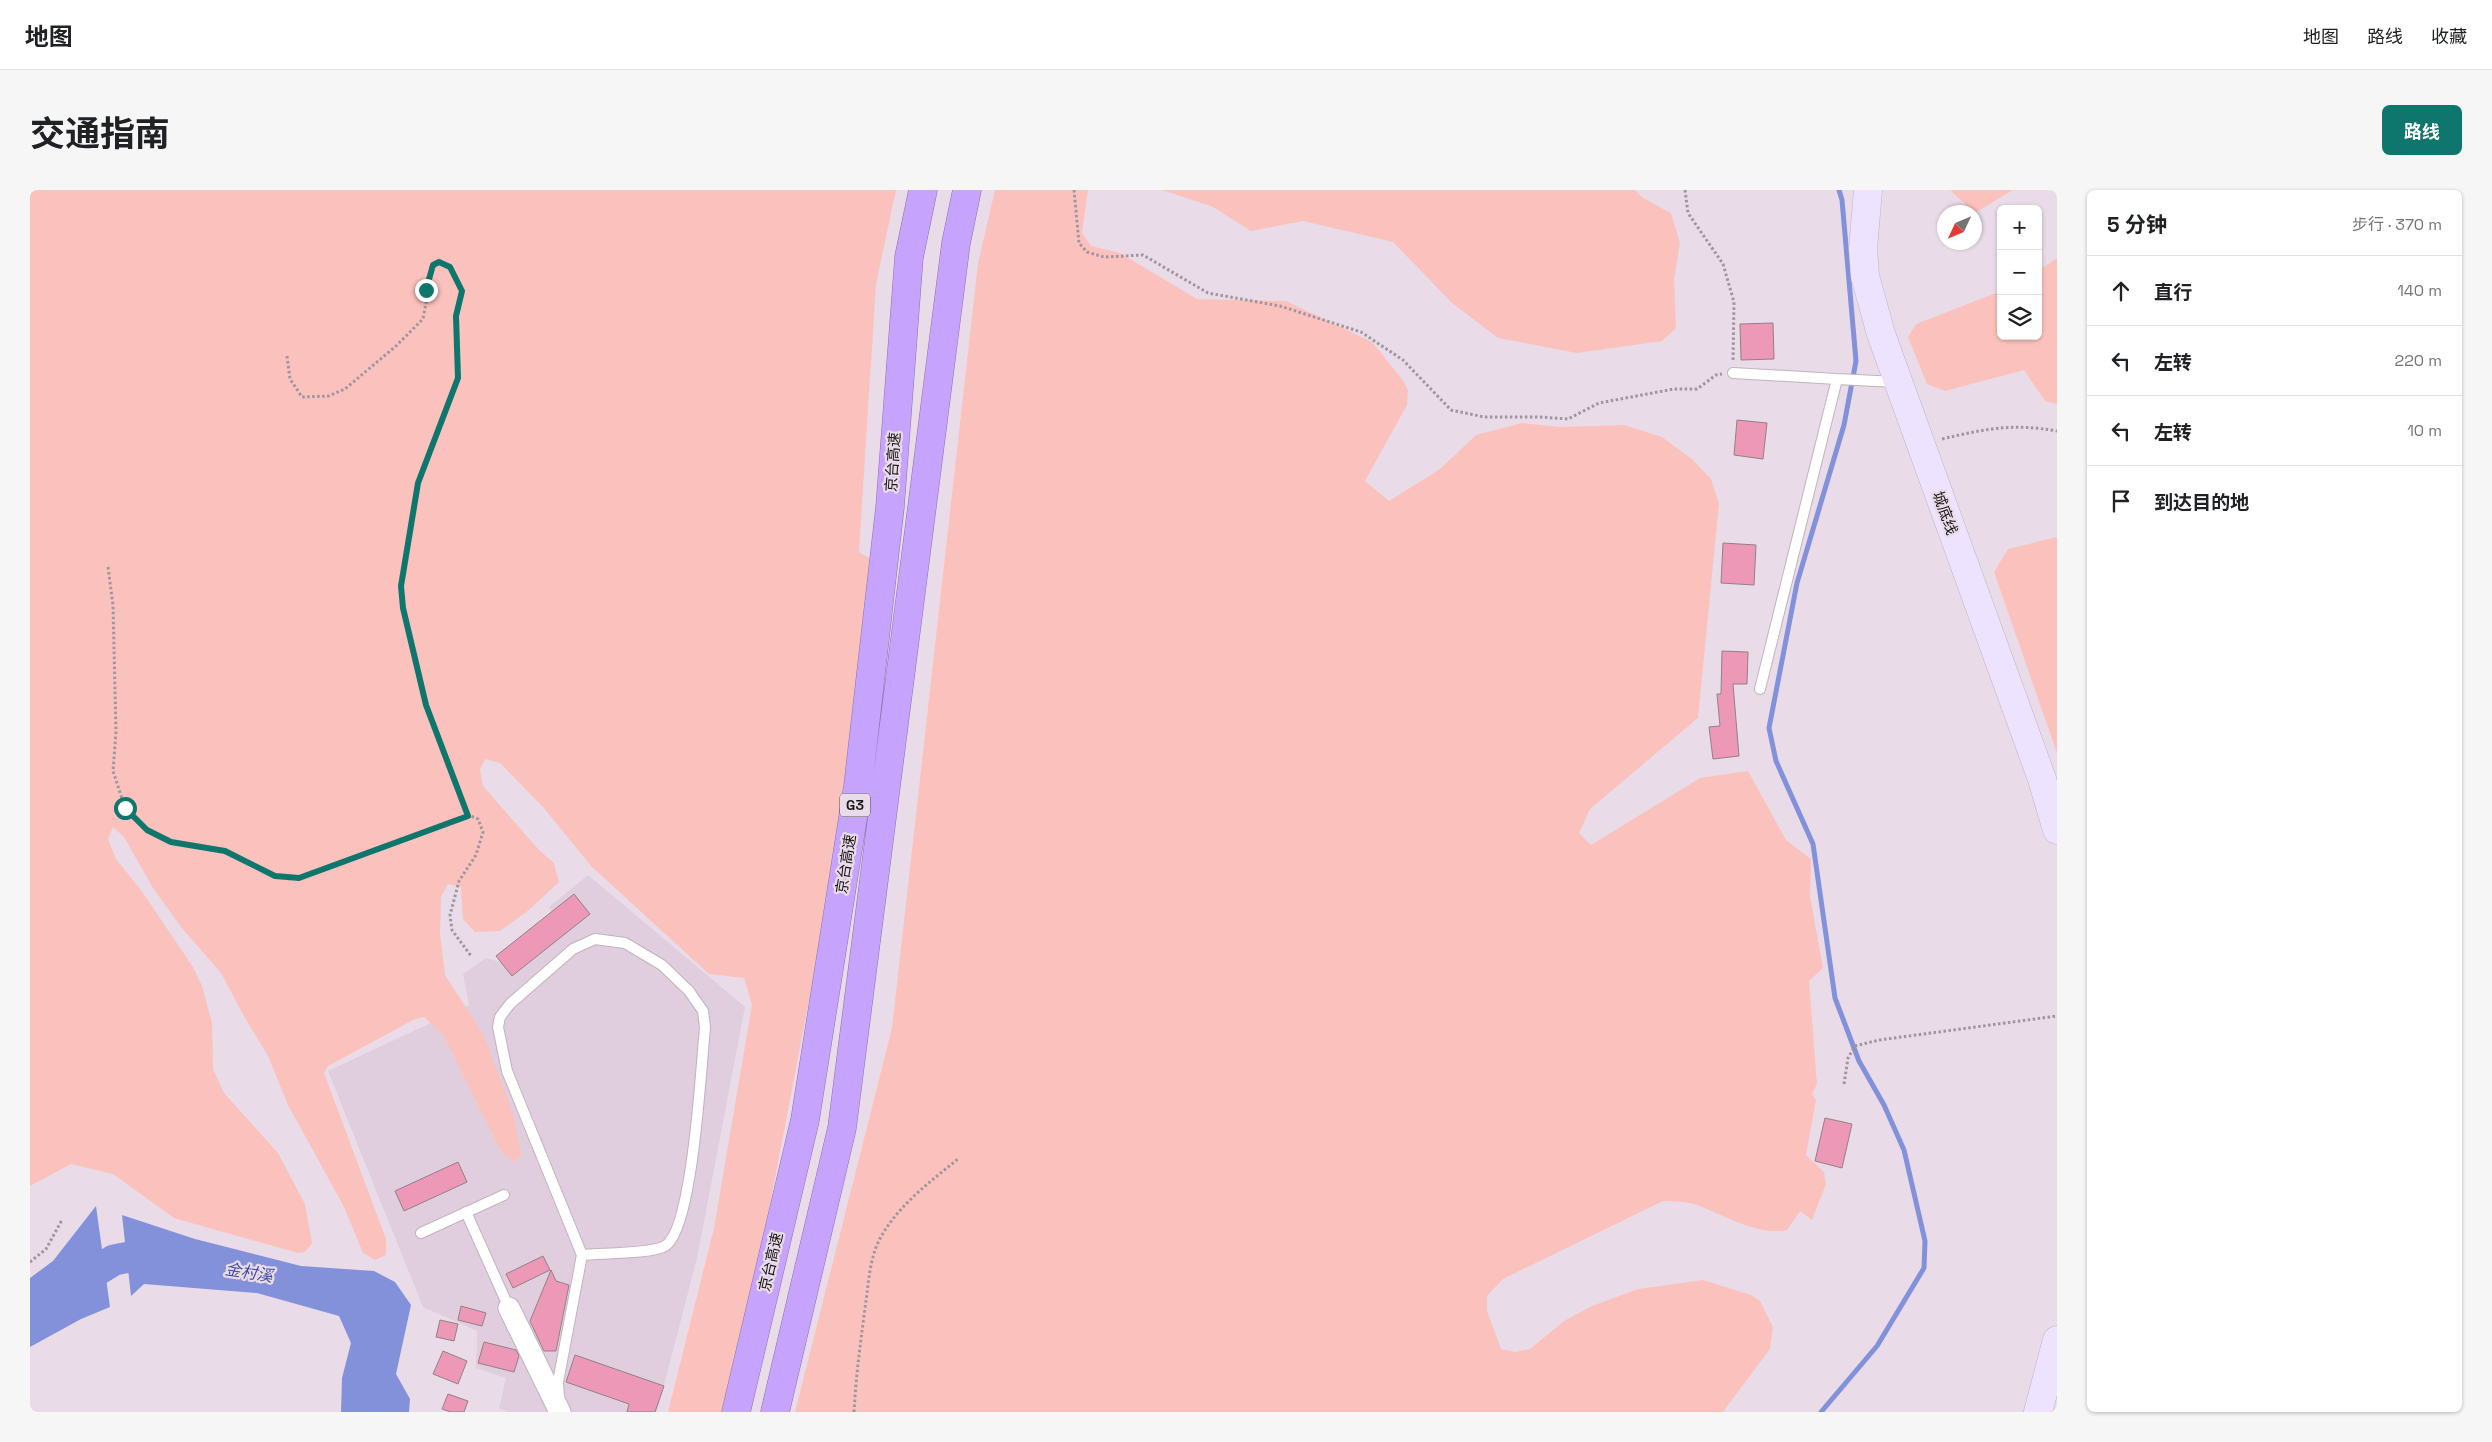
<!DOCTYPE html>
<html lang="zh">
<meta charset="utf-8">
<style>
body{margin:0;font-family:"Space Grotesk","Noto Sans SC",sans-serif;background:#f6f6f6;color:#202124}
.controls{position:absolute;right:15px;top:15px;display:grid;overflow:hidden;border-radius:8px;box-shadow:0 1px 4px #0004}
.controls button{width:45px;height:45px;display:grid;place-items:center;padding:0;border:0;border-bottom:1px solid #e0e0e0;background:#fff;color:#202124;font:25px sans-serif}
.compass{position:absolute;left:1907px;top:15px;width:45px;height:45px;border-radius:50%;background:#fff;box-shadow:0 1px 4px #0004;rotate:226deg}
.stop{position:absolute;width:15px;height:15px;margin:-11px;border:4px solid #0f766e;border-radius:50%;background:#fff}
.stop.end{background:#0f766e;border-color:#fff;box-shadow:0 1px 5px #0008}
.list{margin:0;padding:0;list-style:none}
h2{display:flex;justify-content:space-between;align-items:center;height:65px;margin:0;padding:0 20px;font-size:21px}
h2 small{font-size:16px;font-weight:400;color:#757577}
.list li{display:grid;grid-template-columns:32px 1fr auto;gap:15px;align-items:center;box-sizing:border-box;height:70px;padding:0 20px;border-top:1px solid #e0e0e0}
.list b{display:block;font-size:19px;white-space:nowrap}
.list em{font-size:16px;font-style:normal;color:#757577}
.icon{flex:none;width:28px;height:28px;fill:none;stroke:currentColor;stroke-width:2;stroke-linecap:round;stroke-linejoin:round}
.map{position:relative;flex:none;width:2027px;height:1222px;overflow:hidden;border-radius:8px}
header{display:flex;align-items:center;gap:30px;box-sizing:border-box;height:70px;padding:0 25px;background:#fff;border-bottom:1px solid #e0e0e0}
header strong{font-size:24px}
nav{display:flex;gap:28px;margin-inline-start:auto;font-size:18px}
.intro{display:flex;align-items:center;justify-content:space-between;box-sizing:border-box;height:120px;padding:0 30px}
h1{margin:0;font-size:35px}
.button{padding:12px 22px;border-radius:8px;background:#0f766e;color:#fff;font-size:18px;font-weight:700}
main{display:flex;gap:30px;padding:0 30px}
aside{flex:1;background:#fff;border-radius:8px;box-shadow:0 1px 4px #0004}
.map>svg:first-child{display:block}
.built{fill:#e0cdde}
.green{fill:#fbc2bd}
.water{fill:#8291d9}
.lines{fill:none;stroke-linecap:round;stroke-linejoin:round}
.stream{stroke:#8291d9;stroke-width:5}
.river{stroke:#8291d9;stroke-width:31}
.building{fill:#ed98b6;stroke:#918186}
.service-casing{stroke:#c0b3be;stroke-width:12}
.minor-casing{stroke:#c0b3be;stroke-width:23}
.secondary-casing{stroke:#c0b3be;stroke-width:29}
.motorway-casing{stroke:#8971ac;stroke-width:29}
.path{stroke:#9f959e;stroke-width:3;stroke-dasharray:2.5 2.5;stroke-linecap:butt}
.service{stroke:#fff;stroke-width:10}
.minor{stroke:#fff;stroke-width:21}
.secondary{stroke:#eee3fe;stroke-width:28}
.motorway{stroke:#c6a3fc;stroke-width:28}
.route{stroke:#0f766e;stroke-width:6}
.labels{text-anchor:middle;stroke-width:4.5;stroke-linejoin:round;paint-order:stroke}
.shield{fill:#e9dce8;stroke:#575056;stroke-width:1}
.shield-label{font-size:14px;font-weight:bold;fill:#191418}
.street-label{font-size:15px;fill:#191418;stroke:#e9dce8}
.water-label{font-size:16px;font-style:italic;fill:#3f4aa0;stroke:#e9dce8}
</style>
<header>
<strong>地图</strong>
<nav><a>地图</a><a>路线</a><a>收藏</a></nav>
</header>
<div class="intro"><h1>交通指南</h1><a class="button">路线</a></div>
<main>
<div class="map">
<svg width="2027" height="1222" viewBox="0 0 2027 1222">
<rect width="100%" height="100%" fill="#e9dce8"/>
<!-- built -->
<path class="built" d="M558 685 715 817 667 1068 627 1222H478L469 1218 476 1188 446 1178 447 1141 393 1117 298 881 439 815 433 784 456 768 477 774 527 731 519 717Z"/>
<!-- green -->
<path class="green" d="M0 0H866L846 94 829 362 846 372 805 674 730 1067 693 1222H638L684 1038 722 815 714 788 679 784 561 676 513 617 470 573 455 569 450 580 453 596 509 660 524 673 529 692 499 720 470 741 445 742 433 729 431 697 418 694 411 707 410 744 415 785 453 844 483 922 491 965 483 972 471 961 414 846 394 827 385 829 298 876 294 883 356 1049V1065L345 1070 333 1063 314 1017 258 915 238 866 215 828 191 783 151 737 123 698 94 647 83 637 78 649 86 669 111 700 163 777 172 796 182 833 183 879 194 903 248 963 275 1014 282 1053 275 1062 268 1063 144 1028 83 984 41 974 0 996Z
M965 0H1058L1052 43 1061 56 1090 63 1167 109 1256 111 1342 152 1372 189 1378 200 1377 215 1335 291 1359 311 1410 279 1446 245 1492 233 1529 237 1594 235 1632 247 1662 269 1681 289 1689 314 1668 528 1560 619 1549 643 1561 655 1670 588 1718 581 1756 650 1781 669 1780 706 1793 778 1779 791 1787 894 1782 904 1786 910 1776 965 1794 982 1796 994 1782 1030 1770 1021 1757 1040C1724 1046 1694 1024 1664 1014 1655 1011 1643 1012 1633 1011L1473 1089 1457 1106V1121L1471 1159 1485 1162 1500 1159 1534 1131 1562 1116 1608 1099 1673 1090 1721 1105 1730 1111 1743 1137 1740 1159 1693 1222H765L862 838 948 73Z
M1132 0H1605L1613 8 1641 23 1650 53 1644 90 1646 138 1632 151 1547 163 1468 148 1422 113 1363 52 1273 31 1221 41 1183 17Z
M1983 0 1945 23 1921 1 1922 0Z
M2027 68V214L2015 211 1994 180 1915 201 1897 194 1878 147 1886 134 1971 101V146H2008V81Z
M2027 347V563L1964 382 1978 359Z"/>
<!-- water -->
<path class="water" d="M66 1016 80 1117 51 1129 0 1157V1088L23 1071Z
M92 1025 165 1049 271 1076 344 1081 365 1092 381 1115 366 1184 380 1209 379 1222H311L312 1188 321 1153 309 1126 227 1103 114 1094 101 1106Z"/>
<g class="lines">
<!-- stream -->
<path class="stream" d="M1791 1222 1847 1156 1894 1078 1895 1051 1874 960 1854 915 1829 871 1805 808 1783 654 1746 571 1739 538 1767 393 1814 235 1826 171 1812 10 1809 0"/>
<!-- river -->
<path class="river" d="M0 1122 84 1070 110 1065 138 1069"/>
</g>
<!-- building -->
<path class="building" d="M1743 133 1744 169 1711 170 1710 134Z
M1707 230 1737 233 1733 269 1704 265Z
M1693 353 1726 355 1724 395 1691 393Z
M1692 461 1718 462 1717 494H1703L1709 566 1683 569 1679 537 1690 536 1687 504H1691Z
M544 704 560 724 482 786 466 766Z
M1795 928 1822 934 1812 978 1785 971Z
M428 972 437 992 374 1021 365 1001Z
M513 1066 520 1080 483 1098 476 1084Z
M521 1080 526 1091 539 1095 526 1161H514L500 1131Z
M431 1116 456 1123 452 1136 428 1130Z
M410 1130 428 1134 424 1151 406 1147Z
M454 1152 486 1160 489 1166 484 1182 448 1173Z
M413 1161 437 1171 428 1194 403 1184Z
M545 1165 634 1196 625 1222H597L599 1214 536 1192Z
M418 1204 438 1211 434 1222H421L412 1219Z"/>
<g class="lines">
<defs>
<path id="service" d="M1703 183 1807 189
M1730 499 1807 189 1866 192
M436 1022 479 1118
M391 1043 474 1005
M529 1208 528 1192 552 1065 477 881 468 837 470 827 480 814 543 759 565 749 595 753 632 775 659 801 673 821 675 838C671 875 663 1040 635 1056 622 1064 570 1063 552 1065"/>
<path id="minor" d="M479 1118 530 1222"/>
<path id="secondary" d="M1838 0 1833 59 1835 86 1851 144 2012 589 2027 640
M2008 1222 2027 1150"/>
<path id="motorway" d="M706 1222 775 930 828 596 860 317 879 67 893 0
M745 1222 812 938 926 53 937 0"/>
</defs>
<!-- service casing -->
<use href="#service" class="service-casing"/>
<!-- minor casing -->
<use href="#minor" class="minor-casing"/>
<!-- secondary casing -->
<use href="#secondary" class="secondary-casing"/>
<!-- motorway casing -->
<use href="#motorway" class="motorway-casing"/>
<!-- path -->
<path class="path" d="M1044 0 1049 53 1057 62 1074 67 1113 65 1178 103 1250 116 1331 142 1373 170 1421 220 1454 227H1510L1538 229 1569 213 1644 199H1667L1686 185 1692 184
M1655 0 1658 23 1693 74 1704 112 1703 171
M257 166 260 189 272 207 299 206 315 199 366 156 393 129 403 75 409 72 420 77 432 101 427 127V188L388 293 371 396 373 418 396 515 438 625
M1912 249C1955 239 1982 233 2027 241
M78 377 83 415 86 542 83 581 95 618 117 640 141 652 195 661 245 685 269 688 300 678 420 631 438 625 448 629 453 642 446 665 429 691 420 725 422 740 441 766
M1814 894 1818 868 1825 856 1849 850 2027 826
M0 1072 16 1059 32 1030
M824 1222C826 1185 831 1148 836 1111 839 1089 840 1065 852 1045 870 1014 901 991 928 969"/>
<!-- service -->
<use href="#service" class="service"/>
<!-- minor -->
<use href="#minor" class="minor"/>
<!-- secondary -->
<use href="#secondary" class="secondary"/>
<!-- motorway -->
<use href="#motorway" class="motorway"/>
</g>
<g class="lines">
<!-- route -->
<path class="route" d="M95 618 117 640 141 652 195 661 245 686 269 688 438 626 396 515 373 418 371 396 388 293 428 188 426 126 432 101 420 77 409 72 403 75 396 100"/>
</g>
<g class="labels">
<!-- shield labels -->
<rect class="shield" x="810" y="603.5" width="30" height="23" rx="4"/>
<g class="shield-label">
<text x="825" y="620">G3</text>
</g>
<!-- street labels -->
<g class="street-label">
<text transform="translate(863 272) rotate(-86)" y="5">京台高速</text>
<text transform="translate(1915 323) rotate(70)" y="5">城底线</text>
<text transform="translate(816 674) rotate(-81)" y="5">京台高速</text>
<text transform="translate(741 1072) rotate(-77)" y="5">京台高速</text>
</g>
<!-- water labels -->
<g class="water-label">
<text transform="translate(219 1082) rotate(9)" y="6">金村溪</text>
</g>
</g>
</svg>
<div class="controls">
<button>+</button>
<button>−</button>
<button><svg class="icon" aria-label="layers" viewBox="0 0 24 24"><path d="M12 4l9 5-9 5-9-5zM3 14l9 5 9-5"/></svg></button>
</div>
<svg class="compass" viewBox="-18 -18 36 36"><path d="M0-13l5 13h-10z" fill="#e53935"/><path d="M0 13l5-13h-10z" fill="#757577"/></svg>
<div class="stop" style="left:95px;top:618px"></div>
<div class="stop end" style="left:396px;top:100px"></div>
</div>
<aside>
<h2>5 分钟<small>步行 · 370 m</small></h2>
<ul class="list">
<li><svg class="icon" aria-label="ahead" viewBox="0 0 24 24"><path d="M12 20V5M6 11l6-6 6 6"/></svg><div><b>直行</b></div><em>140 m</em></li>
<li><svg class="icon" aria-label="left" viewBox="0 0 24 24"><path d="M17 20v-9H6M10 6l-5 5 5 5"/></svg><div><b>左转</b></div><em>220 m</em></li>
<li><svg class="icon" aria-label="left" viewBox="0 0 24 24"><path d="M17 20v-9H6M10 6l-5 5 5 5"/></svg><div><b>左转</b></div><em>10 m</em></li>
<li><svg class="icon" aria-label="arrive" viewBox="0 0 24 24"><path d="M6 21V4h12l-3 4 3 4H6"/></svg><div><b>到达目的地</b></div></li>
</ul>
</aside>
</main>
